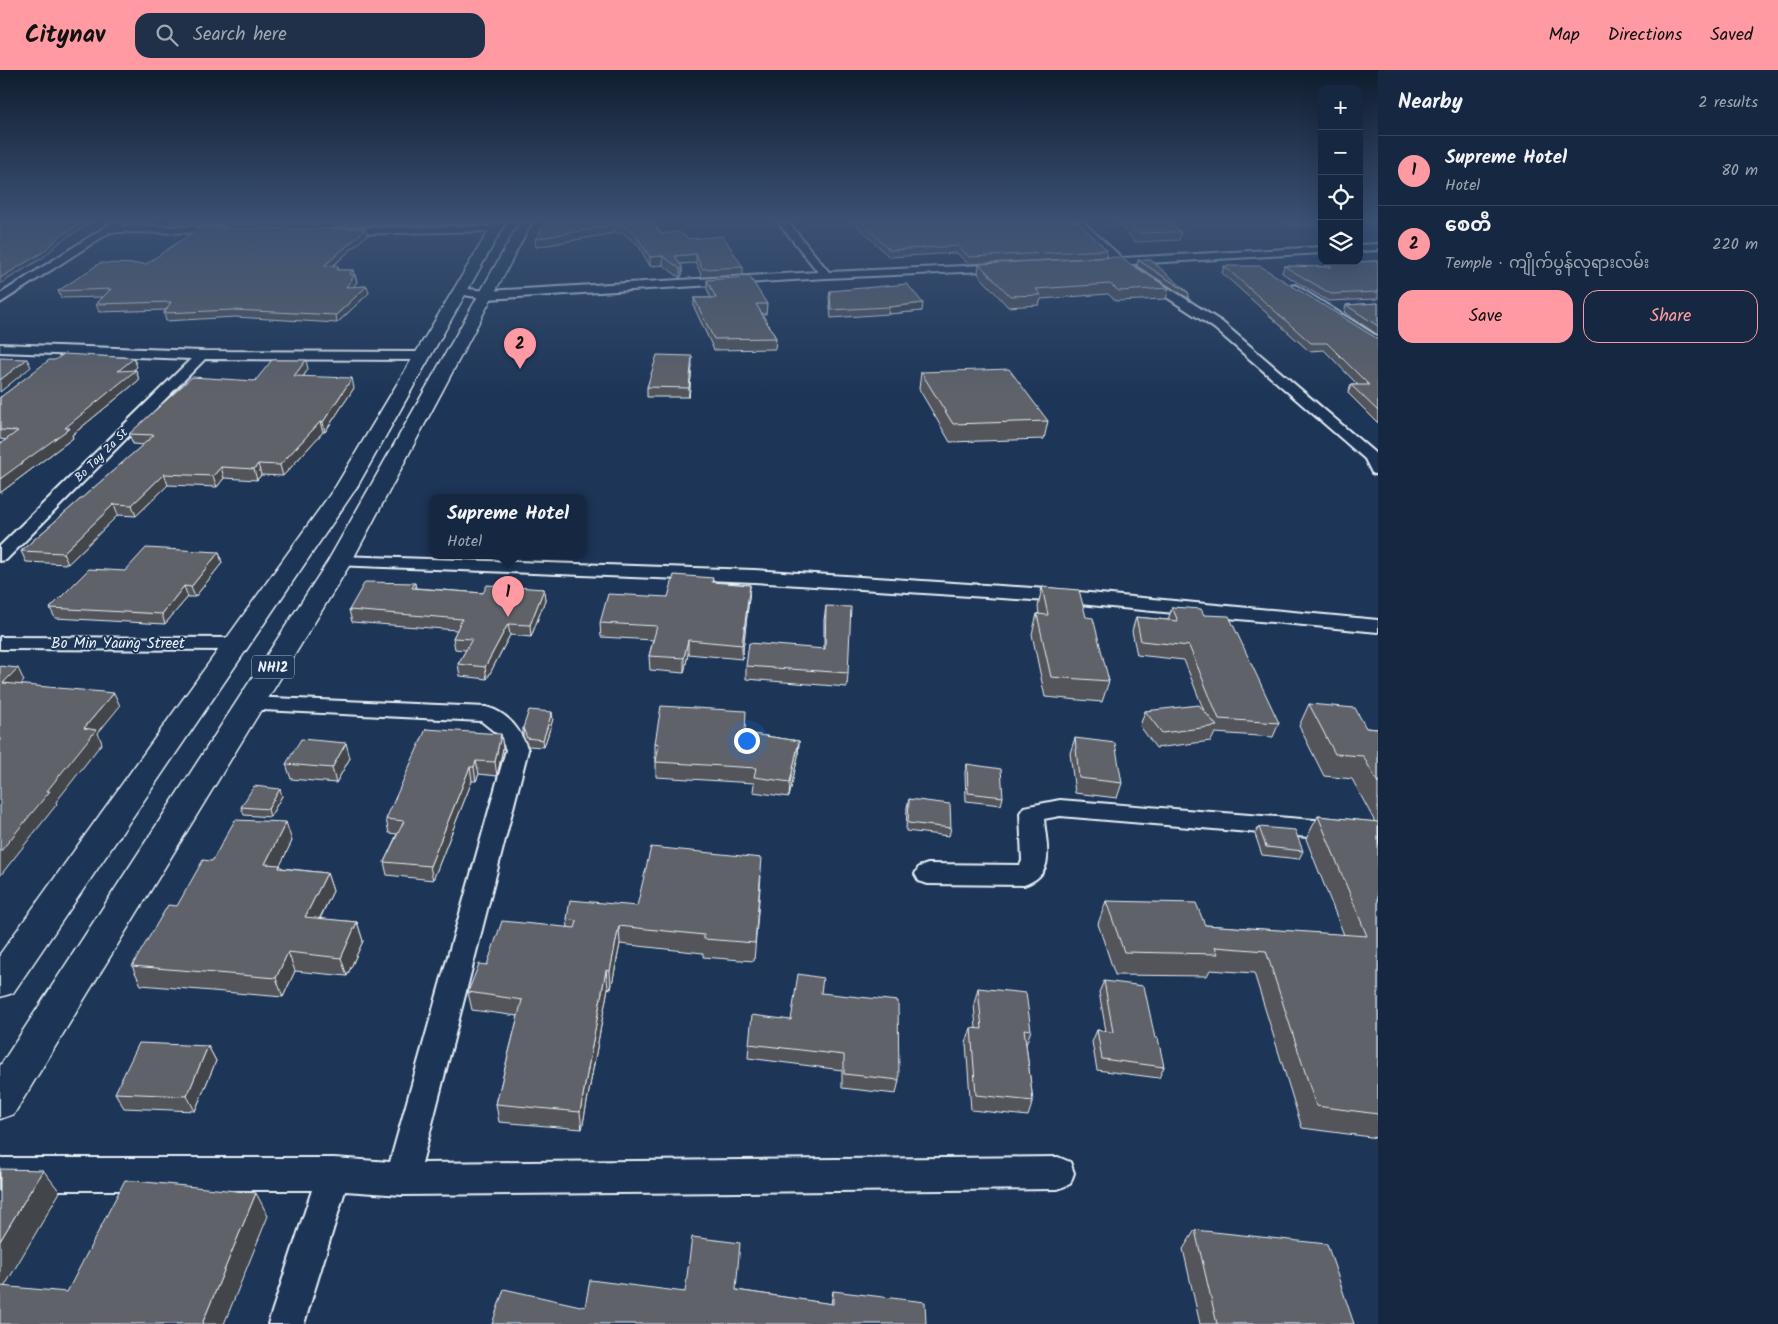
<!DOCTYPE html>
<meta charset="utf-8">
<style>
body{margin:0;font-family:Kalam,"Noto Sans Myanmar",sans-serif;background:#1f3048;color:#f1f3f6}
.controls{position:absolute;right:15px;top:15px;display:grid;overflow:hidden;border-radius:10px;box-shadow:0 5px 20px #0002}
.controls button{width:45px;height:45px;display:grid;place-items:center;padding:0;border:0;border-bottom:1px solid #35445a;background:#162841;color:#f1f3f6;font:25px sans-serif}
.you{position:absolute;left:746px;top:670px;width:18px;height:18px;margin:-12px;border:4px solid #fff;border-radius:50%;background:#1a73e8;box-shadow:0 0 0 8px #1a73e833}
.badge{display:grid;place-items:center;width:32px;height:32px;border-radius:50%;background:#ff9aa2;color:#111;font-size:16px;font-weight:700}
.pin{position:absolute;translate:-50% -41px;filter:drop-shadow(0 1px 2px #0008)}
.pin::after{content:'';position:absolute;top:26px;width:18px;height:15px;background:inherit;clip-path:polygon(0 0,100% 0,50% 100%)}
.popup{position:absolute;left:429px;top:424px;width:158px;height:65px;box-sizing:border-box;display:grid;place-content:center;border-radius:10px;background:#162841;filter:drop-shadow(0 1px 4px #0005);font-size:16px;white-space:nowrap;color:#9ea6b1}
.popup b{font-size:19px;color:#f1f3f6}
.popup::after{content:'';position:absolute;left:50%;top:100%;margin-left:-10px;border:10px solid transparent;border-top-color:#162841}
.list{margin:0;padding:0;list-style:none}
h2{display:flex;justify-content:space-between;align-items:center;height:65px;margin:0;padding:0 20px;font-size:21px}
h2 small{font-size:16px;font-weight:400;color:#9ea6b1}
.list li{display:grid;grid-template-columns:32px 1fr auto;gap:15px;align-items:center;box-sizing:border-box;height:70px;padding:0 20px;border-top:1px solid #35445a}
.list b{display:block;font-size:19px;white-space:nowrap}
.list p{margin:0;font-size:16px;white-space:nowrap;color:#9ea6b1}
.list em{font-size:16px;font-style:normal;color:#9ea6b1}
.actions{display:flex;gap:10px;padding:15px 20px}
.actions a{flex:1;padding:11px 0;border:1px solid #ff9aa2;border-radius:15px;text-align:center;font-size:18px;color:#ff9aa2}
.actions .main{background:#ff9aa2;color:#111}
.icon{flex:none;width:28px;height:28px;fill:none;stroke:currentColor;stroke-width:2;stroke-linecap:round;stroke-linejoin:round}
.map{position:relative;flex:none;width:1378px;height:1254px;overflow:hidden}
header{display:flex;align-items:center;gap:30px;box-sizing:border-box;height:70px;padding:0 25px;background:#ff9aa2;color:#111}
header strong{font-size:24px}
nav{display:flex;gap:28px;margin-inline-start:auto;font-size:18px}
.search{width:350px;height:45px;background:#1f3048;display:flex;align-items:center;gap:12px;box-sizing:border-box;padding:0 18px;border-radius:15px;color:#9ea6b1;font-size:19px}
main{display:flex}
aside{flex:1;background:#162841}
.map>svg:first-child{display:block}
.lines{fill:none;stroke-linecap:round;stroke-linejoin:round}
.street-casing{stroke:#e8f1f8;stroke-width:4}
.highway-casing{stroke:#e8f1f8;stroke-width:3}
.street{fill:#1d3557;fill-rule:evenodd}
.highway{fill:#1d3557;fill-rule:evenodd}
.wall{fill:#52545a;stroke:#e8f1f8}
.shaded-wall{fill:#42454a;stroke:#e8f1f8}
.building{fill:#5f6269;stroke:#e8f1f8}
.labels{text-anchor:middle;stroke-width:4;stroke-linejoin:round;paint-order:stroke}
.far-street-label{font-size:12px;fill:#e8f1f8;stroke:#1d3557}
.shield{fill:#1d3557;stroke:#abb9c8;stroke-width:1}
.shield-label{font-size:14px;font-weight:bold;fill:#e8f1f8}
.street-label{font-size:15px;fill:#e8f1f8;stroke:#1d3557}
</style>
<header>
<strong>Citynav</strong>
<div class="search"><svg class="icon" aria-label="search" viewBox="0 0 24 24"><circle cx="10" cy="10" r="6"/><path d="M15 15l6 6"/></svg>Search here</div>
<nav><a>Map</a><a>Directions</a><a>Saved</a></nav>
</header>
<main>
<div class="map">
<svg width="1378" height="1254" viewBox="0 0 1378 1254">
<rect width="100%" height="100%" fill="#1d3557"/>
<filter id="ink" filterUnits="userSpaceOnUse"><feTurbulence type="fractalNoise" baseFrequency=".02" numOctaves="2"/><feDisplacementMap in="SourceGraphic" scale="10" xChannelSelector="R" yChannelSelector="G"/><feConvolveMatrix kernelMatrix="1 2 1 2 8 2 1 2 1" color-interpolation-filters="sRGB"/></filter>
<g filter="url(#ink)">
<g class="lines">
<defs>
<path id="street" d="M113 152H124L120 156 223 157 228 160 223 163 110 162 0 233V224Z
M778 152H788L829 202 1008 194 1014 197 1008 200 826 208 487 229 459 224 453 221 459 218 487 221 818 202Z
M1073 152H1083L1122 188 1322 177V183L1131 194 1222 252 1376 384 1378 405 1372 403 1365 389 1214 258 1117 195H1094V191L1111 189Z
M496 156 501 159 500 161 338 164 333 161 338 158Z
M1378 174V180L1359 181V175Z
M1295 215 1378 267V277L1291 220V216Z
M0 274 202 281 421 282 428 286 421 290 205 289 6 490 0 491V476L191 289 0 282Z
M340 486 754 500 1047 519 1378 550V562L1047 531 754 512 334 495 331 491 334 487Z
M0 567 236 568 243 570 246 574 243 578 236 580 0 579Z
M249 627 486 637C509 643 520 660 528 680L422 1093 1058 1087 1070 1092 1074 1103 1070 1114 1058 1119 402 1125 345 1121 304 1254H268L312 1120H0V1088H334L390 1092 506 680 500 666 481 651 241 639 238 634 241 629Z
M1060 730 1378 755V773L1060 746 1044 749C1046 776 1057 804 1024 815L928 814 919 811 915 804 919 797 928 794 1020 795 1022 791 1020 743 1024 737Z"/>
<path id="highway" d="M494 152H506L357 417 13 923 0 927V884L336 416Z
M520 152H532L352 491 14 1044 0 1049V996L328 491Z"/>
</defs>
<!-- street casing -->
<use href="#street" class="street-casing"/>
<!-- highway casing -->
<use href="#highway" class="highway-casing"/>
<!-- street -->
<use href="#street" class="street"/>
<!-- highway -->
<use href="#highway" class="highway"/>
</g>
<!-- wall -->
<path class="wall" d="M172 152H470L467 154 215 155 214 153Z
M546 152H653L661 164 689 169 743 197V205L702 207 696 193 680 194 682 197V205L680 208 663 195 650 196 638 175 623 163H614L536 177Z
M854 152H1078L1107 180 1106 187 968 194 957 183 889 187Z
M1117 152H1166L1181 162 1179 170 1135 172Z
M1284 152H1322V156H1291Z
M366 159 367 165 333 196 340 200H353L354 205H355L357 212 353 217 367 216 369 223 337 253 235 247 166 251 164 243 166 240 99 242 96 234 104 227 61 228 58 221 146 194Z
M1138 190 1189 223 1188 228 1137 196Z
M1378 191V229L1328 231 1282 203 1284 196 1326 197 1327 193Z
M979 194 1169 218 1166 229 1116 231 1108 224 1041 229 1039 235 1008 237 978 204Z
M1224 196 1378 269V353L1348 323 1351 315H1358L1324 280 1309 281 1222 203Z
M707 210 767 234 766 244H762L776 268 775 279 714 280 694 237V228H711L707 219Z
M830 221 922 241 888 244 831 248 829 228Z
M1378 233V265L1344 242 1346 235Z
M692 296 689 327H647V317Z
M137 297 132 301 136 300 139 310 72 365 73 368 0 423V374L6 370 0 369V327Z
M308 299 303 307 354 318 325 362H323L283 406 261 405 257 410 224 408 217 417 168 415 136 446 118 445 68 494 26 492 21 481 143 375 133 374 129 364 255 311Z
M921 302 1048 351 1044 369 950 372 919 319Z
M219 482 222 493 195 527H188L165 554 55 548 50 538Z
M713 512 750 515 749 528 742 589 688 584 684 603 650 600 649 586 653 570 601 567 600 553 668 527Z
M415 513 416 518 483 523 544 519 545 530 531 567 510 565 487 609 460 606 458 594 466 580 455 579 453 568 457 560 352 552 349 540Z
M1042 517 1086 547 1109 611 1102 632 1045 627 1032 564 1037 544H1039L1038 537Z
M826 536 848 603 847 617 746 609V596L824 579V550Z
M1172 537 1204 545 1279 653 1273 667 1215 663 1211 671 1156 678 1140 656 1145 641H1204L1184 590 1137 585 1132 561 1136 547 1168 550Z
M1309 634 1366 658 1378 659V1068L1302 1058 1254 903 1210 900 1207 906 1115 905 1098 854 1106 831 1205 855 1344 865 1306 769 1318 746 1375 752 1352 709 1324 706 1299 656Z
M553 649 544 677 528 676 523 666V658Z
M745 663 799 671 798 686 789 727 753 722 754 713 656 707V688H655V673Z
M501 664 503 678 497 706 479 704 476 711H472L433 810 387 805 384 792 397 764 389 763 386 749Z
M1075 668 1122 713 1117 728 1075 723 1070 683Z
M350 688 336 713 291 709 286 694Z
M967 694 1003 727 1001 735 966 731 965 702Z
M282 726 270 747 244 745 241 737Z
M909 729 951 758 949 766 906 761 907 737Z
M1259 757 1303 781 1299 789 1262 785 1255 764Z
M292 771 280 795 282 798 327 803 333 821 320 849 357 852 363 871 347 906 295 901 283 927 141 915 132 896 212 791Z
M761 806 754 891 703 887V883L620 874 611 919 608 918 582 1059 499 1052 496 1034 518 946 472 940 468 922 487 895 568 857 567 849 637 836Z
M1104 911 1155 968 1164 997 1159 1008 1097 1000 1092 972 1097 960 1106 961 1099 922Z
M978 918 1031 960 1026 975 1033 1031 1028 1046 971 1040 966 973 971 958 976 959 974 934Z
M822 923 899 1010 896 1024 842 1018V1000L748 988 749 974 791 950Z
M208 976 216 991 195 1041 124 1038 115 1023Z
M1195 1160 1354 1254H1200L1183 1179Z
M736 1220 831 1234 833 1221 926 1254 585 1237 685 1222Z"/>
<!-- shaded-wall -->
<path class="shaded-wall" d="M84 152H93L62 170 44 187 0 214V208L61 165Z
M1359 152H1378L1359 154Z
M613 155 614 163 536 177 535 169Z
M366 159 367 165 325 203 324 196Z
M696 184V193L675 194V186Z
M663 186V195L650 196V187Z
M682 197V205L680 208V199Z
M353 200 354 206 355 205 357 212 348 224 346 217 349 205Z
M367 216 369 223 337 253 336 245Z
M923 233 922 241 888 244 889 237Z
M692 286V296L689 327V318Z
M134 288 137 297 121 310 118 301Z
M27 289 31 297 0 322V310Z
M306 290 308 299 297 316 294 306Z
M136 300 139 310 72 365 73 368 0 423V409Z
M352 308 354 318 325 362 323 352Z
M320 352 323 362 283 406 280 395Z
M258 394 261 405 257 410 254 399Z
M221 397 224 408 217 417 213 406Z
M164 404 168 415 136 446 132 435Z
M114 434 118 445 68 494 63 483Z
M219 482 222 493 195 527 191 517Z
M750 515 749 528 742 589V575Z
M184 516 188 527 165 554 162 544Z
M544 519 545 530 531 567 530 555Z
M508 554 510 565 487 609 485 597Z
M688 570V584L684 603V588Z
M18 598 24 611 10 626 3 613Z
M114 623 120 636 98 663 102 673 56 732 57 734 0 806V782L84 658Z
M552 642 553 649 544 677 543 670Z
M501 664 503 678 497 706 495 692Z
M799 671 798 686 789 727 790 712Z
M346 673 350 688 336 713 332 698Z
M476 691 479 704 476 711 474 697Z
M470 697 472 711 433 810 430 796Z
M280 719 282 726 270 747 268 739Z
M286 752 292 771 272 812 265 794Z
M327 803 333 821 311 866 305 847Z
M357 852 363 871 347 906 341 888Z
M619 856 620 874 611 919 610 901Z
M288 882 295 901 283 927 276 908Z
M606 900 608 918 582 1059 580 1042Z
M208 976 216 991 195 1041 187 1026Z
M43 1100 60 1122 0 1224V1171Z
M256 1123 268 1146 224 1254H202Z"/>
<!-- building -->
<path class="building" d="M7 152H84L61 165 43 182 0 208V155Z
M546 152H653L661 164 679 162 689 169 723 166 743 197 702 199 696 184 675 186 682 197 680 199 663 186 650 187 637 167 623 155H613L535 169Z
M861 152H1078L1107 180 969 187 958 176 890 180Z
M1127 152H1166L1181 162 1137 163Z
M199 158 366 159 324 196H339L337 200H353L349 205H355L346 217 367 216 336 245 233 240 164 243 171 232 96 234 111 219 58 221 100 193 146 194Z
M1119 187 1169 218 1119 221 1110 214 1036 219 1041 225 1010 226 979 194Z
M1138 190H1151L1189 223Z
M1378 191V222L1331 224 1284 196 1332 197 1327 193Z
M1224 196H1260L1378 269V341L1351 315H1369L1327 273H1311Z
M750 207 767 234H756L776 268 714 269 694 228H716L707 210Z
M907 214 923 233 889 237 831 240 830 221Z
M1378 233V256L1346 235Z
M64 284 134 288 118 301 136 300 65 358H70L0 409V374L18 361 0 360V327L2 326 49 290H55Z
M657 285 692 286 689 318 647 317Z
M0 288 27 289 0 310Z
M272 290H306L294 306 352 308 323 352H320L280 395 258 394 254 399 221 397 213 406 164 404 132 435 114 434 63 483 21 481 154 365 129 364 192 307 255 311Z
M1009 299 1048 351 953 354 921 302Z
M146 478 219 482 191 517 184 516 162 544 50 538 89 499 125 501Z
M674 505 713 508 712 512 750 515 742 575 688 570 684 588 649 586 657 556 600 553 608 524 668 527Z
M365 512 415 513 412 518 483 523 487 515 544 519 530 555 508 554 485 597 458 594 472 569 453 568 462 549 349 540Z
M1042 517 1079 520 1086 547 1093 548 1109 611 1051 607 1037 544 1048 545Z
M826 536 851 537 848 603 746 596 749 573 825 579Z
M1172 537 1201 539 1204 545 1229 546 1279 653 1219 649 1189 576 1141 571 1136 547 1178 551Z
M0 596 18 598 3 613 114 623 84 658 96 660 47 721H50L0 782Z
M1309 634 1355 638 1366 658 1378 659V713L1363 686 1335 684Z
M1199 635 1217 656 1162 663 1145 641Z
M661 636 746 641 745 663 799 671 790 712 754 707 756 698 656 692 659 674 655 673Z
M529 640 552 642 543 670 527 668 523 658Z
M426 659 501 664 495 692 476 691 474 697H470L430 796 384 792 404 751 386 749Z
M1075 668 1115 673 1122 713 1079 708Z
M301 669 346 673 332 698 286 694Z
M967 694 1001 699 1003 727 968 723Z
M254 716 280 719 268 739 241 737Z
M909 729 950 734 951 758 908 753Z
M1318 746 1378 752V1044L1316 1036 1266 881 1215 877 1218 884 1124 882 1106 831 1196 833 1205 855 1367 866Z
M235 750 286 752 265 794 280 795 279 798 327 803 305 847 357 852 341 888 288 882 276 908 132 896 168 835 177 836 203 790 212 791Z
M1259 757 1295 760 1303 781 1266 777Z
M651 777 762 788 755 873 704 869V865L619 856 610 901 606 900 580 1042 496 1034 522 930 468 922 479 894 487 895 502 851 575 858 577 851 567 849 570 830 637 836Z
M798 904 823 908 821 923 898 931 899 1010 844 1004V985L749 974 752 945 791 950Z
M1104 911 1144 916 1155 968H1158L1164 997 1102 989 1097 960 1113 962Z
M978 918 1026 923 1031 960 1024 959 1033 1031 976 1025 971 958 982 959Z
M139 973 208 976 187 1026 115 1023Z
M0 1099 43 1100 0 1171Z
M125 1110 256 1123 202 1254H0V1216L67 1222Z
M1195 1160 1327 1174 1354 1254H1217Z
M692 1167 740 1173 736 1220 833 1234V1221L925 1232 926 1254H492L504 1219 585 1237 590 1210 685 1222Z"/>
</g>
<!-- sky -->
<linearGradient id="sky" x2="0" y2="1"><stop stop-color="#101d30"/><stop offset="0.46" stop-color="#3a5174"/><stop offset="1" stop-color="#3a5174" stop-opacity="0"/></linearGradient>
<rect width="1378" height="327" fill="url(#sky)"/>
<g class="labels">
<!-- far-street labels -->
<g class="far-street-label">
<text transform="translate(101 385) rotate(-45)" y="4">Bo Tay Za St</text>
</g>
<!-- shield labels -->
<rect class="shield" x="252" y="585.5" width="42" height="23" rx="4"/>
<g class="shield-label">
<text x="273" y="602">NH12</text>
</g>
<!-- street labels -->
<g class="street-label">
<text x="118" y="578">Bo Min Yaung Street</text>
</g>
</g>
</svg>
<div class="controls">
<button>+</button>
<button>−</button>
<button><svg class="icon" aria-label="locate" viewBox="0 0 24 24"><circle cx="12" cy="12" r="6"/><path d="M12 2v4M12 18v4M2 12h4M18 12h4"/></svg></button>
<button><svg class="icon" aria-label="layers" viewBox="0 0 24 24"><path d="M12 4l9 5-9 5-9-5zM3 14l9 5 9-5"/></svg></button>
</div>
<div class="you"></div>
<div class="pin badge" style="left:508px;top:547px">1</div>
<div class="popup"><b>Supreme Hotel</b>Hotel</div>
<div class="pin badge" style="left:520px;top:299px">2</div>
</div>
<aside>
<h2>Nearby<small>2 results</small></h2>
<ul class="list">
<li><span class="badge">1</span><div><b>Supreme Hotel</b><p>Hotel</p></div><em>80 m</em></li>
<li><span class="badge">2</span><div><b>စေတီ</b><p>Temple · ကျိုက်ပွန်လုရားလမ်း</p></div><em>220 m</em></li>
</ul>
<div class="actions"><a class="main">Save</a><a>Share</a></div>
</aside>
</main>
